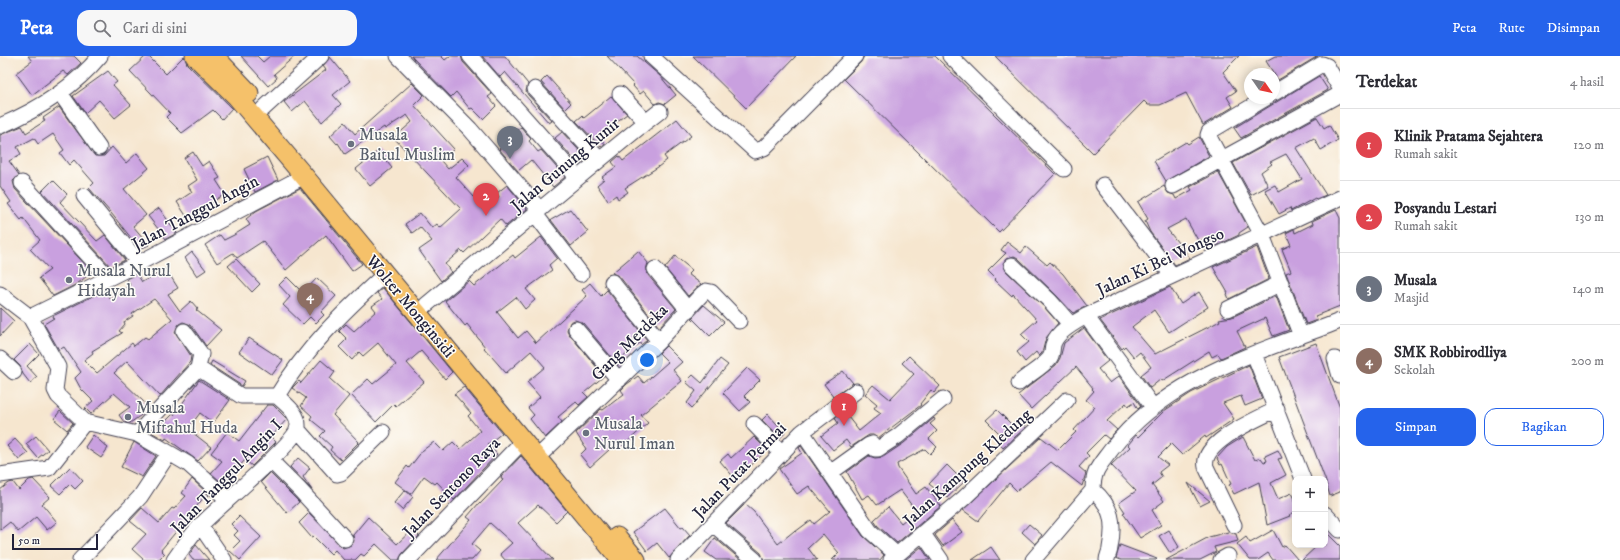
<!DOCTYPE html>
<html lang="id">
<meta charset="utf-8">
<style>
body{margin:0;font-family:"IM FELL DW Pica",serif;background:#f7f7f7;color:#2b2b33}
.controls{position:absolute;right:12px;bottom:12px;display:grid;overflow:hidden;border-radius:8px;box-shadow:0 2px 10px #0003}
.controls button{width:36px;height:36px;display:grid;place-items:center;padding:0;border:0;border-bottom:1px solid #e1e1e2;background:#fff;color:#2b2b33;font:20px sans-serif}
.compass{position:absolute;left:1244px;top:12px;width:36px;height:36px;border-radius:50%;background:#fff;box-shadow:0 2px 10px #0003;rotate:124deg}
.scale{position:absolute;left:12px;bottom:10px;width:86px;box-sizing:border-box;padding-left:4px;border:2px solid #22223b;border-top:0;font-size:11px;line-height:14px;white-space:nowrap;color:#22223b;-webkit-text-stroke:3px #fdfcf7;paint-order:stroke}
.you{position:absolute;left:647px;top:304px;width:14px;height:14px;margin:-10px;border:3px solid #fff;border-radius:50%;background:#1a73e8;box-shadow:0 0 0 6px #1a73e833}
.badge{display:grid;place-items:center;width:26px;height:26px;border-radius:50%;background:#2563eb;color:#fff;font-size:13px;font-weight:700}
.pin{position:absolute;translate:-50% -33px;filter:drop-shadow(0 1px 2px #0008)}
.pin::after{content:'';position:absolute;top:21px;width:14px;height:12px;background:inherit;clip-path:polygon(0 0,100% 0,50% 100%)}
.list{margin:0;padding:0;list-style:none}
h2{display:flex;justify-content:space-between;align-items:center;height:52px;margin:0;padding:0 16px;font-size:17px}
h2 small{font-size:13px;font-weight:400;color:#7c7c81}
.list li{display:grid;grid-template-columns:26px 1fr auto;gap:12px;align-items:center;box-sizing:border-box;height:72px;padding:0 16px;border-top:1px solid #e1e1e2}
.list b{display:block;font-size:15px;white-space:nowrap}
.list p{margin:0;font-size:13px;white-space:nowrap;color:#7c7c81}
.list em{font-size:13px;font-style:normal;color:#7c7c81}
.actions{display:flex;gap:8px;padding:12px 16px}
.actions a{flex:1;padding:9px 0;border:1px solid #2563eb;border-radius:12px;text-align:center;font-size:14px;color:#2563eb}
.actions .main{background:#2563eb;color:#fff}
.icon{flex:none;width:22px;height:22px;fill:none;stroke:currentColor;stroke-width:2;stroke-linecap:round;stroke-linejoin:round}
.map{position:relative;flex:none;width:1340px;height:504px;overflow:hidden}
header{display:flex;align-items:center;gap:24px;box-sizing:border-box;height:56px;padding:0 20px;background:#2563eb;color:#fff}
header strong{font-size:19px}
nav{display:flex;gap:22px;margin-inline-start:auto;font-size:14px}
.search{width:280px;height:36px;background:#f7f7f7;display:flex;align-items:center;gap:10px;box-sizing:border-box;padding:0 14px;border-radius:12px;color:#7c7c81;font-size:15px}
main{display:flex}
aside{flex:1;background:#fff}
.map>svg:first-child{display:block}
.building{fill:#c9a0df;fill-rule:evenodd}
.lines{fill:none;stroke-linecap:round;stroke-linejoin:round}
.minor-casing{stroke:#423f51;stroke-width:17}
.major-casing{stroke:#423f51;stroke-width:21}
.minor{stroke:#fff;stroke-width:15}
.major{stroke:#f5c16b;stroke-width:19}
.worship-dot{fill:#6b7280;stroke:#fdfcf7;stroke-width:1.5}
.labels{text-anchor:middle;stroke-width:3;stroke-linejoin:round;paint-order:stroke}
.worship-label{font-size:17px;fill:#5b616d;stroke:#fdfcf7;text-anchor:start}
.street-label{font-size:17px;fill:#22223b;stroke:#fdfcf7}
</style>
<header>
<strong>Peta</strong>
<div class="search"><svg class="icon" aria-label="search" viewBox="0 0 24 24"><circle cx="10" cy="10" r="6"/><path d="M15 15l6 6"/></svg>Cari di sini</div>
<nav><a>Peta</a><a>Rute</a><a>Disimpan</a></nav>
</header>
<main>
<div class="map">
<svg width="1340" height="504" viewBox="0 0 1340 504">
<rect width="100%" height="100%" fill="#fdfcf7"/>
<filter id="ink" filterUnits="userSpaceOnUse"><feTurbulence type="fractalNoise" baseFrequency=".025" numOctaves="2"/><feDisplacementMap in="SourceGraphic" scale="8" xChannelSelector="R" yChannelSelector="G"/><feConvolveMatrix kernelMatrix="1 2 1 2 8 2 1 2 1" color-interpolation-filters="sRGB"/></filter>
<filter id="wash" filterUnits="userSpaceOnUse"><feTurbulence type="fractalNoise" baseFrequency=".012" numOctaves="4" result="noise"/><feDisplacementMap in="SourceGraphic" scale="16" xChannelSelector="R" yChannelSelector="G"/><feGaussianBlur stdDeviation="0.9" result="paint"/><feColorMatrix in="noise" values="0 0 0 0 0 0 0 0 0 0 0 0 0 0 0 0 0 1.4 0 .05"/><feComposite in="paint" operator="in"/></filter>
<g filter="url(#wash)">
<rect width="100%" height="100%" fill="#f6e6cf"/>
<g id="blocks">
<!-- building -->
<path class="building" d="M28 0H74L81 7 68 19 63 15 32 39 16 17 32 5Z
M146 0H148L166 18 184 0 187 8 232 52 222 63 213 54 182 77 166 61 170 57 130 15Z
M241 0H257L263 6 270 0H295L274 18 277 22 268 30Z
M411 0H441L445 4 450 0H461L463 6 492 38 488 41 496 50 483 63 472 52 470 53 456 36 451 41Z
M482 0H505L528 28 526 35 528 39 552 65 549 67 505 16 500 21Z
M607 0H637L660 20 676 39 665 48 659 46 655 48 644 35 640 38 633 30 634 29Z
M693 0H796L746 52Z
M864 0H935L1055 118 999 176 844 23 861 6Z
M995 0H1239L1223 16 1236 35 1227 41 1233 51 1203 69 1186 37 1160 49H1148L1144 45 1093 97Z
M1275 0H1318L1278 24 1266 5Z
M330 1 350 25 333 39 341 48 322 66 305 45 292 56 284 46 326 14 323 10Z
M108 15 117 26 113 29 131 49 115 62 99 44 85 57 73 40Z
M547 20 571 47 565 53 541 26Z
M1319 20 1328 34 1241 82 1234 72Z
M412 27 424 39 414 49 454 93 441 105 448 113 462 102 469 109 456 121 484 152 499 141 497 137 507 129 527 153 506 170 500 163 464 197 461 194 445 208 451 216 441 225 419 194 432 185 420 171 412 177 405 168 420 157 432 172 437 168 440 172 461 153 394 82 412 66 407 59 385 73 384 71 345 98 338 87 337 88 330 80 345 66 355 78Z
M611 40 627 58 598 79 605 88 601 91 576 65 582 60 584 62Z
M59 51 95 100H104L112 91 126 107 137 97 149 112 124 133 146 159 133 170 149 189 140 193 111 157 89 132 94 127 74 104 69 109 60 97 64 94 53 78 38 88 34 82 17 91 21 98 9 105 19 119 13 125 15 133 92 216 77 228 53 240 39 222 50 214 30 193 40 184 23 162 21 164 8 148 11 146 0 130V79L22 70 26 77 45 65 43 62Z
M1317 61 1324 72 1329 69 1338 84 1321 94 1314 82 1296 92 1326 139 1316 143 1315 142 1291 155 1290 152 1279 158 1265 134 1275 129 1279 136 1302 123 1286 98 1270 106 1272 108 1261 116 1268 130 1251 139 1233 107Z
M677 63 691 80 664 100 667 104 658 111 625 132 628 136 618 143 616 139 608 145 597 129 604 123 602 121 616 111 612 106 619 100 623 105Z
M521 71 531 83 529 85 538 96 541 94 565 121 553 131 531 104 518 115 499 93 512 83 509 80Z
M562 76 587 103 579 109 555 82Z
M1199 81 1209 100 1166 125 1154 105 1186 86 1188 88Z
M378 95 392 112 370 130 356 113Z
M193 96 202 110 209 105 220 122 216 124 225 138 212 146 213 148 189 164 177 146 192 136 188 130 197 124 184 102Z
M267 101 278 124 255 136 244 113Z
M1218 116 1248 171 1239 177V179L1214 191 1208 181 1199 186 1186 163 1167 173 1190 202 1175 209 1150 176 1145 165 1148 163 1138 146 1164 130 1168 137 1174 139 1176 143 1192 134 1190 131Z
M53 124 67 138 60 146 97 185 105 179 125 204 111 211 42 135Z
M300 132 362 208 352 215 326 179 286 214 263 185 237 202 233 197 217 207 205 189 220 179 224 184 234 179 250 169 246 163 256 155Z
M159 152 177 177 166 183 148 160Z
M570 153 588 176 571 190 551 164Z
M1336 154 1340 162V250L1315 260 1317 264 1306 268 1286 217 1291 215 1282 193 1291 189 1286 177 1294 173 1295 177 1313 168 1312 165Z
M541 181 557 202 549 209 552 214 526 233 535 244 525 253 516 241 497 256 518 282 526 275 536 287 587 240 582 234 590 227 601 240 607 234 647 284 641 289 640 287 622 302 624 304 618 309 583 267 575 264 570 266 567 274 569 278 604 320 584 337 588 341 579 349 576 346 558 361 562 366 545 382 530 363 534 359 528 352 540 341 527 326 545 311 531 295 506 317 484 292 485 291 467 268 465 270 445 245 469 225 474 230 513 199 515 202Z
M1007 186 1021 197 1026 191 1047 209 1050 206 1063 218 1087 250 1073 257 1056 239 1018 202 1014 200 1006 203 1003 207 1006 215 1044 251 1058 267 1046 282 1042 297 1039 300 1036 296 1025 306 1017 296 1029 286 1021 278 1037 264 1013 238 1012 240 995 224 996 223 988 215 1006 197 1001 194Z
M1257 191 1269 223 1229 243 1227 238 1228 237 1213 211Z
M638 195 648 207 646 214 648 219 676 253 659 271 619 220 612 217Z
M192 196 206 214 197 220 185 202Z
M675 200 692 214 688 218 701 228 688 240 665 212Z
M236 203 260 228 252 236 228 210Z
M166 213 178 232 168 238 180 255 191 245 198 253 196 254 221 274 206 290 191 269 183 266 179 268 175 276 191 300 190 306 160 340 127 305 114 317 149 351 144 357 130 367 124 366 119 359 130 351 114 337 91 358 85 352 93 345 81 333 75 322 81 316 64 291 59 294 44 268 54 262 53 260 105 234 110 242 130 229 127 223 137 218 142 226ZM154 243 172 263 148 283 145 281 134 290 132 287 97 317 84 304 93 297 92 295 122 277 119 275 125 268 124 266 133 260 132 258Z
M287 221 303 237 317 222 336 240 321 256 324 259 316 267 310 261 303 268 283 249 290 241 279 229Z
M1170 231 1181 248 1199 236 1208 251 1169 276 1154 254 1133 270 1132 271 1155 298 1220 265 1219 263 1232 261 1276 240 1289 274 1273 280 1265 262 1237 275 1245 291 1221 302 1218 298 1212 301 1209 295 1162 325 1161 323 1150 332 1141 319 1151 311 1140 296 1134 301 1125 290 1122 293 1100 264Z
M383 232 452 316 445 323 421 295 407 307 424 326 396 350 394 348 376 366 351 339 368 323 373 328 396 309 378 287 363 300 359 296 352 304 339 291 347 283 339 275 346 268 354 275 376 255 372 250 382 243 377 237Z
M704 249 724 266 710 280 692 262Z
M0 252 14 265 0 280Z
M1084 272 1108 305 1098 313 1110 327 1119 320 1141 350 1138 353 1134 346 1128 350 1126 347 1107 365 1117 374 1109 383 1104 379 1086 397 1089 400 1079 411 1086 417 1082 430 1051 406 1017 435 1009 427 978 465 963 454 1041 381 1058 394 1076 376 1074 374 1095 351 1086 344 1094 335 1092 333 1093 332 1076 311 1031 353 1018 339 1056 309 1060 302 1064 287Z
M249 282 283 304 272 319 239 296Z
M1316 287 1340 352V436L1330 440 1325 423 1279 301Z
M30 288 39 298 27 310 37 321 30 327 23 318 20 310 14 304Z
M666 290 682 306 673 314 682 325 641 359 648 367 623 390 619 385 590 411 580 399 586 393 576 377 601 353 603 354 624 338 621 334 627 328 638 320 644 327 668 306 659 297Z
M909 300 940 330 934 337 931 334 920 348 921 349 878 382 873 379H869L851 391 846 384 833 394 821 380 838 367 835 362 844 356 859 375 881 357 874 352 877 348 865 338 873 329 890 343 914 318 902 307Z
M720 303 728 309 692 352 687 347 696 335 686 326 693 319 702 327Z
M321 304 335 316 330 323 349 340 333 359 359 386 341 404 330 394 332 391 320 380 325 375 310 363 312 360 301 350 306 342 292 332 299 325 301 327Z
M212 305 245 325 242 330 210 309Z
M1249 309 1262 343 1245 350 1241 340 1223 347 1234 363 1206 382 1205 380 1182 399 1171 388 1158 401 1168 409 1159 416 1162 421 1152 429 1164 445 1152 454 1161 469 1140 482 1123 457 1125 456 1119 447 1136 435 1111 409 1130 391 1128 389 1136 379 1138 381 1164 355 1191 337Z
M747 312 760 324 744 340 750 346 740 355 723 337Z
M843 315 853 327 834 341 824 328Z
M199 324 230 344 213 367 200 357 188 373 211 391 198 405 166 382 165 384 151 376 163 364 165 366 173 358 174 359Z
M464 331 502 377 488 388 497 398 454 444 437 426 435 428 424 420 411 438 395 426 407 410 409 412 423 394 434 386 443 395 453 386 460 393 480 375 468 360 471 357 454 338Z
M267 349H273L287 363 271 381 276 386 252 410 245 404 225 427 220 425 211 417 222 405 211 397 227 376 239 385Z
M997 354 1012 369 1018 363 1026 371 1003 392 997 385 1002 380 986 364Z
M60 355 73 367 67 374 54 363Z
M768 358 785 377 780 382 762 364Z
M934 362 935 364 930 368 937 375 929 383 937 391 930 398 925 393 897 408 898 412 916 438 926 431 941 450 897 487 877 469 874 464 888 451 901 467 916 455 900 434 877 449 869 439 862 443 847 416 869 400 875 402 883 401 904 387Z
M93 379 108 392 101 402 85 391Z
M36 380 48 394 38 402 26 388Z
M754 381 767 394 736 424 720 405 728 398 731 402Z
M1243 381 1255 404 1261 402 1264 406 1267 405 1265 400 1278 394 1282 402 1278 403 1286 419 1271 427 1278 443 1292 437 1295 443V456L1289 459 1290 460 1267 469 1259 426 1234 438 1229 429 1231 428 1222 408 1220 409 1217 402 1227 391Z
M15 383 28 397 19 404 7 390Z
M134 386 156 400 142 421 121 411Z
M801 390 863 480 884 499 880 504H832L839 497 823 478 808 492 817 504H764L761 497 726 467 745 448 754 456 778 488 794 475 795 476 811 464 814 468 830 455 809 430 797 438 779 413 802 397 799 392Z
M521 400 567 455 556 466 538 449 518 467 553 504H505L500 498 512 487 490 467 472 488 480 495 472 504H436L471 464 467 461 479 447 480 448 503 424 501 421Z
M298 402 310 412 303 421 312 434 290 411Z
M947 409 964 426 947 442 929 428Z
M70 411 83 425 75 433 70 428 60 438 51 430Z
M270 417 299 446 287 457 261 426Z
M33 423 50 441 42 448 57 466 47 474 36 461 18 476 10 466 0 474V434L9 427 13 426 19 434 29 424Z
M192 423 209 439 207 441 205 440 192 456 195 459 182 474 179 472 161 494 165 498 159 504H144L132 493 146 478 130 465 142 452 159 467 172 452 174 453 186 440 182 437Z
M1188 427 1210 445 1200 450Z
M405 434 413 441 402 454 394 447Z
M665 452 681 472 683 471 690 479 669 502 657 487 647 495 633 476Z
M309 457 343 492 351 489 354 485 353 479 368 461 397 488 413 473 419 480 402 498 399 504H393L376 488 364 500 361 498 355 504H344L335 494 331 498 313 480 311 481 299 467Z
M239 460 261 481 240 504 230 495 240 485 234 479 238 475 231 468Z
M952 464 962 476 943 490 935 479Z
M1029 468 1042 479 1035 488 1022 476Z
M1169 474 1179 491 1170 497 1159 480Z
M1273 474 1282 491 1285 489 1298 504H1273L1268 497 1258 504H1250L1237 488 1246 481 1250 487Z
M1325 475 1340 490V504H1302L1318 489H1325Z
M1228 476 1236 478 1238 485 1214 491 1216 496 1200 504H1166L1209 481Z
M715 482 741 504H716L705 496Z
M196 489 209 504H193L189 499Z
M1120 489 1157 503 1156 504H1121L1116 502Z
M921 491 930 504H905Z
M991 491 1000 504H972Z"/>
</g>
</g>
<g filter="url(#ink)">
<use href="#blocks" fill-opacity="0" stroke="#423f51" stroke-width="1"/>
<g class="lines">
<defs>
<path id="minor" d="M398 0 470 73 540 154
M470 0 577 121
M651 0 755 95 764 92 855 0
M950 0 1064 113
M535 33 599 103
M60 37 99 92
M1274 37 1322 8 1327 10 1340 32
M1266 42 1209 76 1208 79 1262 179 1301 280
M263 53 321 0
M646 66 660 55
M0 70C38 54 73 32 100 0
M22 127 109 222
M1103 129 1172 219
M1173 130 1340 38
M84 140 139 207
M535 158 581 218
M1012 209 1050 245 1071 269
M655 213 688 254
M612 226 659 285
M0 238 30 261 139 207 304 120
M426 249C499 188 572 126 646 66L620 38
M1228 253 1281 227
M1086 260 1153 351
M30 261 58 311 55 334 58 340 85 366 137 378 188 408 227 443
M576 273 619 324
M184 275 201 298 198 312
M1254 298 1303 423
M0 303 14 316
M1335 303 1340 320
M1019 327C1028 319 1041 312 1049 303 1054 297 1051 292 1054 286 1059 274 1076 266 1086 260L1340 142
M754 368 782 397
M297 373 337 418 341 417 383 376
M802 376 856 335
M137 378 198 312 241 340H277
M544 395 659 285 702 238 706 235 711 236 739 265
M271 405 299 433 345 483
M830 417 869 389 872 388 875 393H878L898 380 943 343
M0 419 49 412 85 366
M1093 434C1112 450 1115 467 1110 492 1110 496 1107 500 1107 504
M1325 458 1340 474
M713 468 755 504
M200 469 224 504
M1234 469 1206 411C1200 386 1258 363 1277 353
M923 478 941 504
M80 504 140 441 169 397
M174 504C183 492 191 478 202 468 218 451 296 387 298 371 299 357 286 349 277 340 305 293 344 255 385 218
M408 504 523 385
M678 504 802 376 870 475 897 499
M891 504 964 442 1067 344
M1033 504 1093 434C1093 414 1100 409 1111 394 1166 321 1258 297 1340 265
M1221 504 1228 500"/>
<path id="major" d="M195 0 237 41 304 120 621 504
M214 0 249 37
M617 481 636 504"/>
</defs>
<!-- minor casing -->
<use href="#minor" class="minor-casing"/>
<!-- major casing -->
<use href="#major" class="major-casing"/>
<!-- minor -->
<use href="#minor" class="minor"/>
<!-- major -->
<use href="#major" class="major"/>
</g>
</g>
<!-- markers -->
<g class="worship-dot">
<circle cx="351" cy="88" r="4"/>
<circle cx="69" cy="224" r="4"/>
<circle cx="128" cy="361" r="4"/>
<circle cx="586" cy="377" r="4"/>
</g>
<g class="labels">
<!-- worship labels -->
<g class="worship-label">
<text x="359" y="84">Musala<tspan x="359" dy="20">Baitul Muslim</tspan></text>
<text x="77" y="220">Musala Nurul<tspan x="77" dy="20">Hidayah</tspan></text>
<text x="136" y="357">Musala<tspan x="136" dy="20">Miftahul Huda</tspan></text>
<text x="594" y="373">Musala<tspan x="594" dy="20">Nurul Iman</tspan></text>
</g>
<!-- street labels -->
<g class="street-label">
<text transform="translate(565 108) rotate(-40)" y="6">Jalan Gunung Kunir</text>
<text transform="translate(195 156) rotate(-28)" y="6">Jalan Tanggul Angin</text>
<text transform="translate(1160 205) rotate(-25)" y="6">Jalan Ki Bei Wongso</text>
<text transform="translate(411 250) rotate(50)" y="6">Wolter Monginsidi</text>
<text transform="translate(629 286) rotate(-45)" y="6">Gang Merdeka</text>
<text transform="translate(967 411) rotate(-42)" y="6">Jalan Kampung Kledung</text>
<text transform="translate(739 414) rotate(-46)" y="6">Jalan Putat Permai</text>
<text transform="translate(226 420) rotate(-46)" y="6">Jalan Tanggul Angin I</text>
<text transform="translate(451 431) rotate(-46)" y="6">Jalan Sentono Raya</text>
</g>
</g>
</svg>
<div class="controls">
<button>+</button>
<button>−</button>
</div>
<svg class="compass" viewBox="-18 -18 36 36"><path d="M0-13l5 13h-10z" fill="#e53935"/><path d="M0 13l5-13h-10z" fill="#7c7c81"/></svg>
<div class="scale">50 m</div>
<div class="you"></div>
<div class="pin badge" style="left:844px;top:370px;background:#e0444e">1</div>
<div class="pin badge" style="left:486px;top:160px;background:#e0444e">2</div>
<div class="pin badge" style="left:510px;top:103px;background:#6b7280">3</div>
<div class="pin badge" style="left:310px;top:260px;background:#8d6e63">4</div>
</div>
<aside>
<h2>Terdekat<small>4 hasil</small></h2>
<ul class="list">
<li><span class="badge" style="background:#e0444e">1</span><div><b>Klinik Pratama Sejahtera</b><p>Rumah sakit</p></div><em>120 m</em></li>
<li><span class="badge" style="background:#e0444e">2</span><div><b>Posyandu Lestari</b><p>Rumah sakit</p></div><em>130 m</em></li>
<li><span class="badge" style="background:#6b7280">3</span><div><b>Musala</b><p>Masjid</p></div><em>140 m</em></li>
<li><span class="badge" style="background:#8d6e63">4</span><div><b>SMK Robbirodliya</b><p>Sekolah</p></div><em>200 m</em></li>
</ul>
<div class="actions"><a class="main">Simpan</a><a>Bagikan</a></div>
</aside>
</main>
